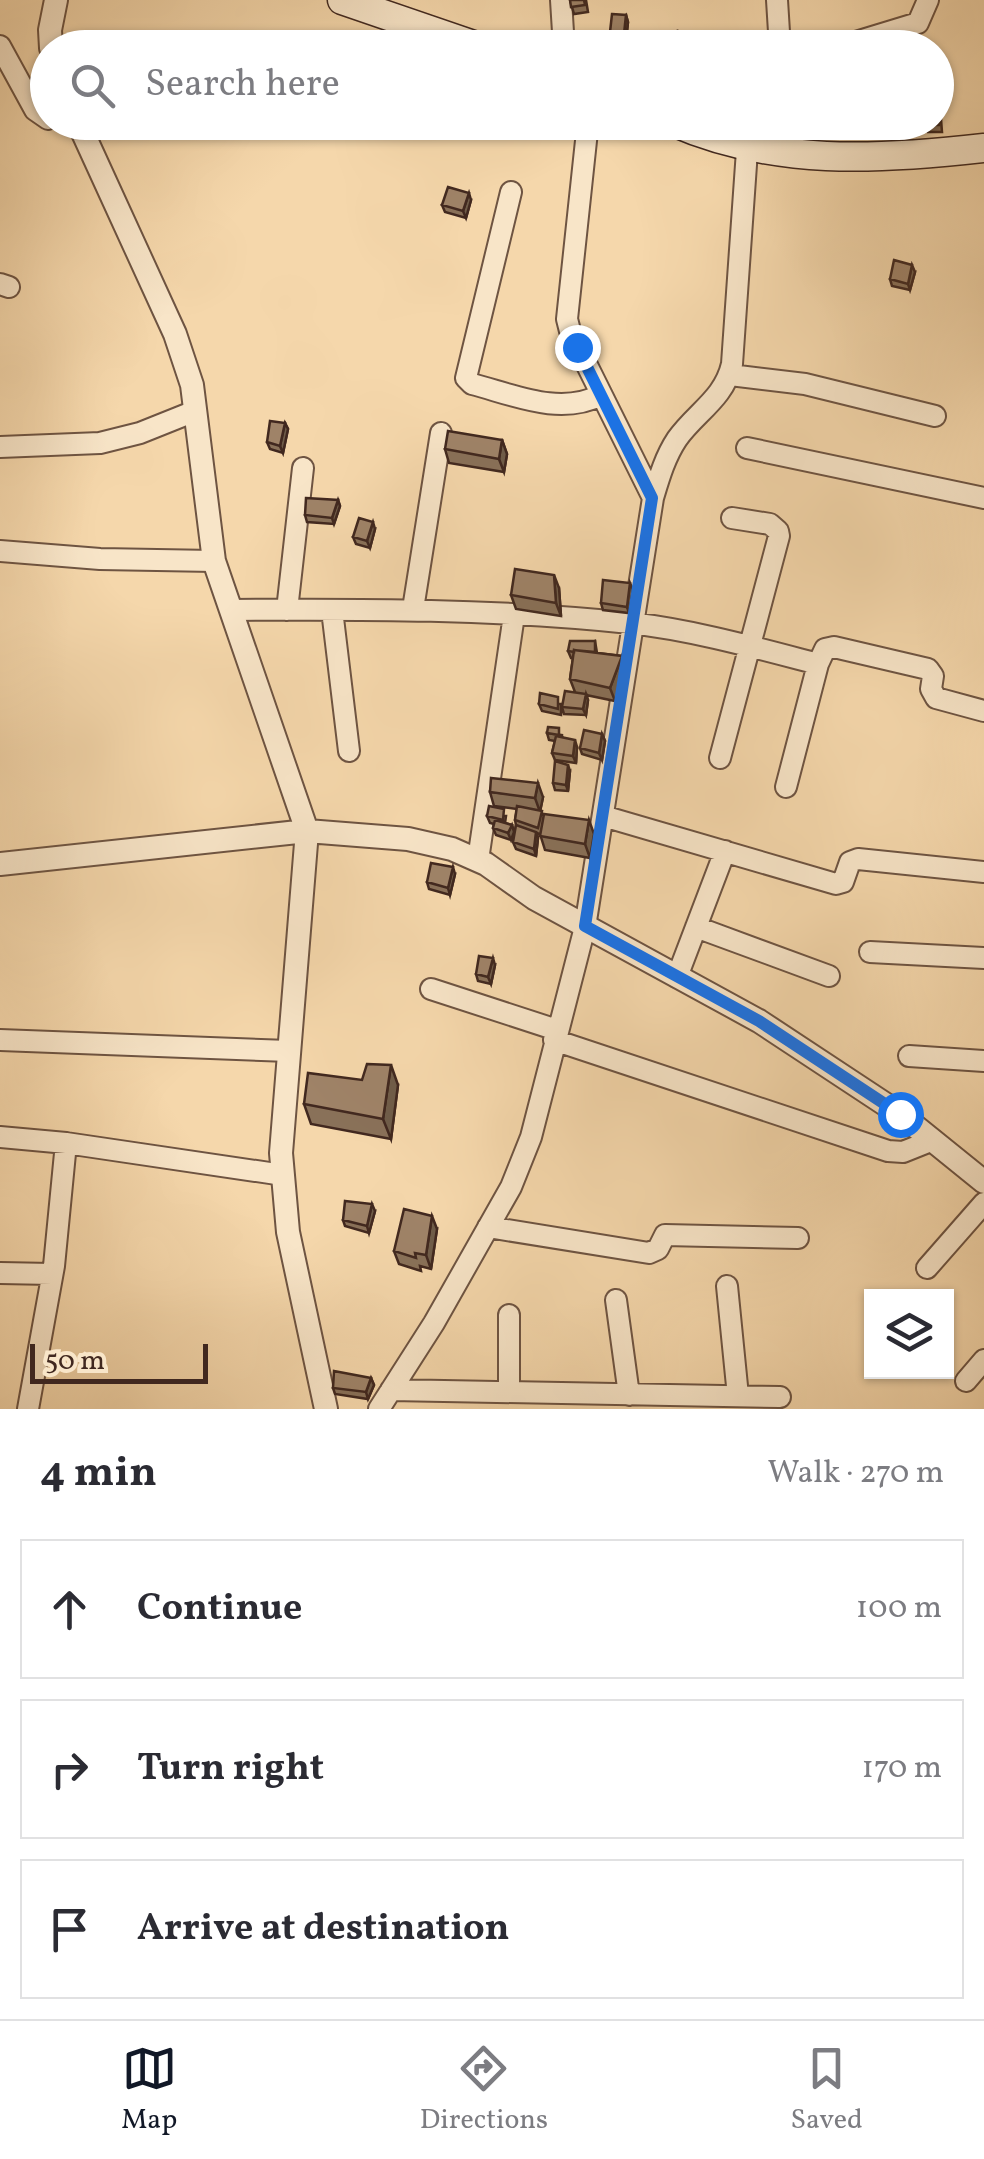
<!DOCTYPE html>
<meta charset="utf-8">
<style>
body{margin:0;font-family:Vollkorn,serif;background:#f7f7f7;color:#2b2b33}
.controls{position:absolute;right:30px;bottom:30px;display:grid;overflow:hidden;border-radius:0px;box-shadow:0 2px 8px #0004}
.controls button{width:90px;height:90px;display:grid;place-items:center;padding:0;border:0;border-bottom:2px solid #e1e1e2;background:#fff;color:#2b2b33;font:50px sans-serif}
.scale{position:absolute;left:30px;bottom:25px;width:178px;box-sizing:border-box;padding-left:10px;border:5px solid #41281f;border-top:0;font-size:28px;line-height:35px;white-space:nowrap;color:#41281f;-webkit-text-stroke:8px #f8e5c8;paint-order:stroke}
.stop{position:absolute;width:30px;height:30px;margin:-22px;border:8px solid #1a73e8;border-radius:50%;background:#fff}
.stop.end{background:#1a73e8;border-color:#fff;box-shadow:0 2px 10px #0008}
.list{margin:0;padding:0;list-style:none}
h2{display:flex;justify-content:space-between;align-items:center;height:130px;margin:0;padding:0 40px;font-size:42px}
h2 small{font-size:32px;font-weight:400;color:#7c7c81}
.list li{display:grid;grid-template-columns:65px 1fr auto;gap:30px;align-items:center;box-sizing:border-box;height:140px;margin:0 20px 20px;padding:0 20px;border:2px solid #e1e1e2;border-radius:0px}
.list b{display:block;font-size:38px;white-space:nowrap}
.list em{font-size:32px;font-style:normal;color:#7c7c81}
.icon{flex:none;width:55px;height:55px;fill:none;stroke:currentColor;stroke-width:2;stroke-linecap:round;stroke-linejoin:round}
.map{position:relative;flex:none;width:984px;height:1409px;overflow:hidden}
.search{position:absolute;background:#fff;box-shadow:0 2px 8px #0004;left:30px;right:30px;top:30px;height:110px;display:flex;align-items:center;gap:25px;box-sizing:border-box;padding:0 35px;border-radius:55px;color:#7c7c81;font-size:38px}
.sheet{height:610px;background:#fff}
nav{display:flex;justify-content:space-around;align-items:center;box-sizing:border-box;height:140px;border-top:2px solid #e1e1e2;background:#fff;font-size:28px;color:#7c7c81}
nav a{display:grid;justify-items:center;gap:5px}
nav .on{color:#111827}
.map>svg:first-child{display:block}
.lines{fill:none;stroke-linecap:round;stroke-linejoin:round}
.minor-casing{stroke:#6e5442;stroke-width:24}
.tertiary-casing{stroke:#6e5442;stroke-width:26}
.secondary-casing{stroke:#41281f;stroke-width:31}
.minor{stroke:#f8e5c8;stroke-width:20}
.tertiary{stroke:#f8e5c8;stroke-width:22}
.secondary{stroke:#f8e5c8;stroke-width:28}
.wall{fill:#897159;stroke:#41281f;stroke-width:2.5}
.shaded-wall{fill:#6f5c49;stroke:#41281f;stroke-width:2.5}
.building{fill:#9f8368;stroke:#41281f;stroke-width:2.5}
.route{stroke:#1a73e8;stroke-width:12}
</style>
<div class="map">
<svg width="984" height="1409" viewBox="0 0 984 1409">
<rect width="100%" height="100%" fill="#f5d7ab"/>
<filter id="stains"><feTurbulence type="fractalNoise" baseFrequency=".002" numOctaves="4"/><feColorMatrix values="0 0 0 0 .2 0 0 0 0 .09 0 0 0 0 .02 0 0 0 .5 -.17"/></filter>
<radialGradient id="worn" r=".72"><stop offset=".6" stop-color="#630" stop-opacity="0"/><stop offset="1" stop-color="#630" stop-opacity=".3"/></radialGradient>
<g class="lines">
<defs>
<path id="minor" d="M561 0 564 48
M777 0 780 48
M0 46 35 110 48 119
M836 48 918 23 928 0
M588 122 567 319 570 331 653 498
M511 192 466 378 472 384C514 395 560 416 601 395
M0 284 9 287
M730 375 805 384 935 416
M0 447 100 443 140 433 195 411
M747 448 984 498
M0 551 100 559 214 561
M413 609 441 433
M231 610C364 609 498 609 630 623 693 630 757 648 818 664L825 649 834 647 928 669 933 676 931 689 936 698 984 711
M287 610 303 468
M332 610 349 751
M720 758 779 536 778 531 770 524 732 518
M786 787 818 664
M603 816 836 884 843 882 850 862 858 859 984 872
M478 860 514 615
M696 927 829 976
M870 952 984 958
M677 977 725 851
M431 989 557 1030
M0 1040 289 1051
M554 1040 888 1151 903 1152 933 1140
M909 1056 984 1061
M0 1137 66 1143 283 1175
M488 1227 649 1253 658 1249 665 1235 798 1238
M927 1268 984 1203
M0 1273 52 1274
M727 1286 738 1396
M616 1300 629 1395
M966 1381 984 1360
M391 1390 780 1397
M509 1392V1315
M28 1409 54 1266 66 1143
M379 1409 434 1323 511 1187 531 1137 585 927 653 498C659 478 665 457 677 439 696 412 724 399 732 364L749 122"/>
<path id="tertiary" d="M51 48 50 30 56 0
M78 122 175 334 192 385 214 561 307 831 281 1153 288 1232 326 1409
M0 864 307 831 408 839 452 849 486 864 534 898 759 1021 900 1114 984 1182"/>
<path id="secondary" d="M342 0 482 48
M673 122C773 166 878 160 984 148"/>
</defs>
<!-- minor casing -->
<use href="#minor" class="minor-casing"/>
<!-- tertiary casing -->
<use href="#tertiary" class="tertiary-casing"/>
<!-- secondary casing -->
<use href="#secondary" class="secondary-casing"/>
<!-- minor -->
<use href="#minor" class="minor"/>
<!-- tertiary -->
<use href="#tertiary" class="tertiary"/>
<!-- secondary -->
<use href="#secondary" class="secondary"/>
</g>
<!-- wall -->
<path class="wall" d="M570 0H586L588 12 574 14Z
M626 15 628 22 626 40 613 39 610 32Z
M941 119 942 132H928L926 125Z
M524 122H546L543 136 526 133Z
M874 122H894V126L875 125Z
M471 200 466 218 445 212 442 205Z
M915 272 910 290 892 286 890 279Z
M285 423 288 429 283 453 270 449 267 442Z
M502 440 507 454 504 472 449 463 445 449Z
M338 500 340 506 334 524 307 522 305 515Z
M375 529 370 548 356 544 353 537Z
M559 588 561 616 516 609 511 595Z
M633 590 629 613 603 610 601 603Z
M595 641 597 653 622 656 627 670 615 701 586 695 588 700 586 715 564 714 562 707 575 692 570 679 573 658H571L568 651Z
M539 704H561V715L542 711Z
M547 733 562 735V737L577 747 576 763 555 760 552 753 555 741 549 740Z
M602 734 605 741 602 760 582 754 580 748Z
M570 771 568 791 555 790 553 783Z
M490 792 543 797 540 811 543 815 594 834 590 858 545 850 540 834 537 833 538 838 536 856 516 849 513 842 516 825 515 820 517 809 494 806Z
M487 816H506L505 823 512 825 514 832 511 840 496 835 493 828 494 824 490 823Z
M455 874 450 895 429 889 427 882Z
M495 965 491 984 478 981 476 974Z
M398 1085 391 1139 311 1124 304 1104Z
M375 1211 369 1233 345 1226 343 1220Z
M437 1229 431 1269 420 1266 421 1271 399 1264 394 1251Z
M371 1378 374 1385 368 1399 335 1394 333 1388Z"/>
<!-- shaded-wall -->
<path class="shaded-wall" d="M626 15 628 22 626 40 624 34Z
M542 122H546L543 136 541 129Z
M469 193 471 200 466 218 463 211Z
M912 265 915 272 910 290 908 284Z
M285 423 288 429 283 453 280 446Z
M502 440 507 454 504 472 499 459Z
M338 500 340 506 334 524 332 518Z
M373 522 375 529 370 548 367 541Z
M554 575 559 588 561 616 556 603Z
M630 583 633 590 629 613 627 607Z
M622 656 627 670 615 701 610 688Z
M586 694 588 700 586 715 583 709Z
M602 734 605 741 602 760 599 753Z
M575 740 577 747 576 763 573 756Z
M568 765 570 771 568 791 566 785Z
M538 783 543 797 540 812 535 798Z
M589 820 594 834 590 858 585 844Z
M512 825 514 832 511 840 508 833Z
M536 832 538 838 536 856 534 849Z
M453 867 455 874 450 895 448 888Z
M493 958 495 965 491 984 488 977Z
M391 1065 398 1085 391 1139 383 1119Z
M372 1204 375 1211 369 1233 367 1226Z
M432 1216 437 1229 431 1269 426 1255Z
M371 1378 374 1385 368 1399 366 1392Z"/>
<!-- building -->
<path class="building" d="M570 0H584L585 5 571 7Z
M612 14 626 15 624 34 610 32Z
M678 31 698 37V48H678Z
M936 113H939V125H926L925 122H936Z
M524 122H542L541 129 524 126Z
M448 187 469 193 463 211 442 205Z
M894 260 912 265 908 284 890 279Z
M270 421 285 423 280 446 267 442Z
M448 431 502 440 499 459 445 449Z
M306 498 338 500 332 518 305 515Z
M359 518 373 522 367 541 353 537Z
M515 569 554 575 556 603 511 595Z
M603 580 630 583 627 607 601 603Z
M570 641H595V652L574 650V652L568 651Z
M574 650 622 656 610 688 570 679Z
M565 691 586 694 583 709 562 707Z
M540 693 558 697V709L539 704Z
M548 727 559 728V735L547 733Z
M584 730 602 734 599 753 580 748Z
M556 736 575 740 573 756 552 753Z
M555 761 568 765 566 785 553 783Z
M491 778 538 783 535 798 490 792Z
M489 806 504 809 503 820 487 816Z
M517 806 542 811 538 828 515 820Z
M544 814 589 820 585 844 540 836Z
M495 820 512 825 508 833 493 828Z
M516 825 536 832 534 849 513 842Z
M431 863 453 867 448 888 427 882Z
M479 956 493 958 488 977 476 974Z
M367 1064 391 1065 383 1119 304 1104 308 1073 362 1080Z
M345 1201 372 1204 367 1226 343 1220Z
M404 1209 432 1216 426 1255 415 1253 416 1258 394 1251Z
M334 1371 371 1378 366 1392 333 1388Z"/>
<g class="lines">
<!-- route -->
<path class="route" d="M577 347 652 498 585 926 759 1021 900 1114"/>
</g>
<rect width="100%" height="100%" filter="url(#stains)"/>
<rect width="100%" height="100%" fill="url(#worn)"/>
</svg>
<div class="controls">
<button><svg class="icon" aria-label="layers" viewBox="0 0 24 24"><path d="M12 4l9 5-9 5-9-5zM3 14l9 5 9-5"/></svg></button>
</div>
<div class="scale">50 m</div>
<div class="stop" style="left:900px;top:1114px"></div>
<div class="stop end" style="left:577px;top:347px"></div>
<div class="search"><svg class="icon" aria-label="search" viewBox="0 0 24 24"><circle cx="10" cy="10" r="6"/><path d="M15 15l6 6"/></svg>Search here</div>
</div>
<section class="sheet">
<h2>4 min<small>Walk · 270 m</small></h2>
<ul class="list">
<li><svg class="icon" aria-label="ahead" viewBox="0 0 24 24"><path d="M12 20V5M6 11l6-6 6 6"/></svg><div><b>Continue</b></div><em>100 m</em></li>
<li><svg class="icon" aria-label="right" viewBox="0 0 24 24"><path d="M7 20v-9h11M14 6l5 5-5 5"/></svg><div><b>Turn right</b></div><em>170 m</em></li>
<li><svg class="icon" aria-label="arrive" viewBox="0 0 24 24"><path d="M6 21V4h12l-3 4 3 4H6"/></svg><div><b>Arrive at destination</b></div></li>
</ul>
</section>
<nav>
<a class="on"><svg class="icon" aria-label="map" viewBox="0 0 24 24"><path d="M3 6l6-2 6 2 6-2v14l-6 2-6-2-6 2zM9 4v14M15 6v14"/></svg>Map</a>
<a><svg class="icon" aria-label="directions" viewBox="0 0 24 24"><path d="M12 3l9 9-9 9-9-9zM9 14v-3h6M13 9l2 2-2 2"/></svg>Directions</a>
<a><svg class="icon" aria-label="saved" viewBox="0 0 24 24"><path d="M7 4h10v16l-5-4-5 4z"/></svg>Saved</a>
</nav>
